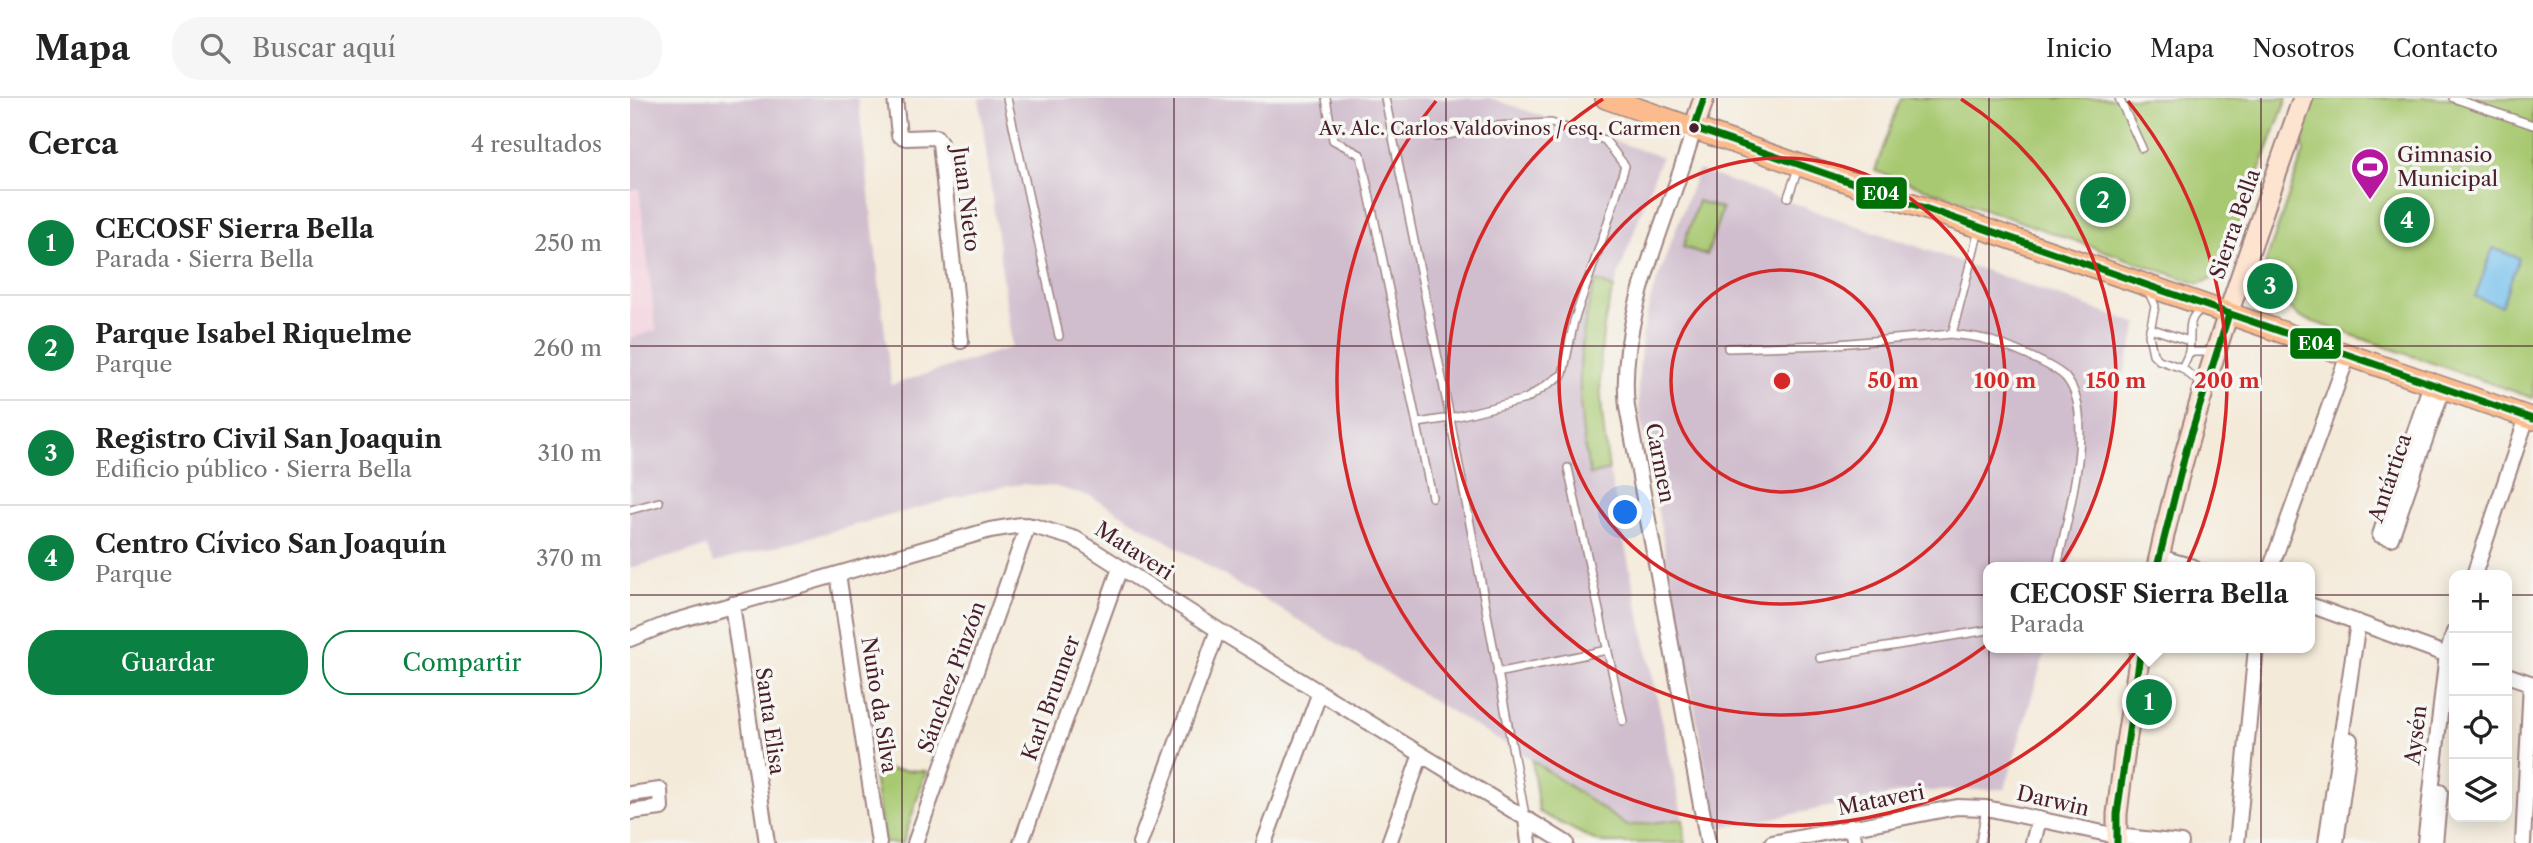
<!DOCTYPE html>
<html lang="es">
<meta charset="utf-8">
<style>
body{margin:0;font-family:"Libre Caslon Text",serif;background:#f6f6f6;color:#222}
.controls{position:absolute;right:21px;bottom:21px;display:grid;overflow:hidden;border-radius:14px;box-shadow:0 4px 18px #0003}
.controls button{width:63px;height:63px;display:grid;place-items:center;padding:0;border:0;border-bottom:2px solid #e0e0e0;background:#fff;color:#222;font:35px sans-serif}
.you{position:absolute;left:996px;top:415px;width:24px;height:24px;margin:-18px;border:5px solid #fff;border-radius:50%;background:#1a73e8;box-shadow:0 0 0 10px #1a73e833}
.badge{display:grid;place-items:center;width:46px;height:46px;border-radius:50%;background:#0b8043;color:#fff;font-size:23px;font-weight:700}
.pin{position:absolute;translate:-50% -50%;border:4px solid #fff;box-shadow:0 2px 7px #0006}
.popup{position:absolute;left:1353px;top:464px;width:332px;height:91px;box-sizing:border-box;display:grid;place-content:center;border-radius:14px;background:#fff;filter:drop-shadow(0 2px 5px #0005);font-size:23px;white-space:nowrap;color:#767676}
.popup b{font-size:26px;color:#222}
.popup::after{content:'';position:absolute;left:50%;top:100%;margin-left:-14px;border:14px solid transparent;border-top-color:#fff}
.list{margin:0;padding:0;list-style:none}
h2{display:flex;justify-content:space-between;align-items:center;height:91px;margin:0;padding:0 28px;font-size:30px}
h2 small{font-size:23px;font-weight:400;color:#767676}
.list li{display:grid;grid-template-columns:46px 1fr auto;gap:21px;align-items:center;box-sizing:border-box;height:105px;padding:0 28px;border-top:2px solid #e0e0e0}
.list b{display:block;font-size:26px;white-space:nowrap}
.list p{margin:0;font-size:23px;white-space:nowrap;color:#767676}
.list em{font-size:23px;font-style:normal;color:#767676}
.actions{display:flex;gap:14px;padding:21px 28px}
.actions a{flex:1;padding:16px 0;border:2px solid #0b8043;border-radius:28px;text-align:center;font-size:24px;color:#0b8043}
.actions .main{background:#0b8043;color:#fff}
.icon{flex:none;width:38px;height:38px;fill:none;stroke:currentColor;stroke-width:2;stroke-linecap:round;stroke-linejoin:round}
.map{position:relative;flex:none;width:1903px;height:745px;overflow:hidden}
header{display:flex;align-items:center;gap:42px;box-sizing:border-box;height:98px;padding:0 35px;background:#fff;border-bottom:2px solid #e0e0e0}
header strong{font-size:33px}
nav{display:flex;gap:38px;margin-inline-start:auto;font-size:24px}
.search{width:490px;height:63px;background:#f6f6f6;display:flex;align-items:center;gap:18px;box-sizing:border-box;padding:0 24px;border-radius:28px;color:#767676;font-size:26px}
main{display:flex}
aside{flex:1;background:#fff}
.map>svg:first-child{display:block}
.built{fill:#f4cfdd}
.industrial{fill:#d0bdcd}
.green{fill:#a8c971;stroke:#79744e;stroke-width:2}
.water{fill:#73c0ed;stroke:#5e708c;stroke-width:2}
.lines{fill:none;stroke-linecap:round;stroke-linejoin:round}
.lane-casing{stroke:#9f8482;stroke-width:10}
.street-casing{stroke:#9f8482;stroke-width:18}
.secondary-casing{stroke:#9f8482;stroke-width:23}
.primary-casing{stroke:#9f8482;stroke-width:24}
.lane{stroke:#fff;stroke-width:7}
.street{stroke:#fff;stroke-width:14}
.secondary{stroke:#fde4d1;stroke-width:19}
.primary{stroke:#fbbb8c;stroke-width:21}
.bus-1-casing{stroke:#f6f6f2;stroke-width:12}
.bus-1{stroke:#007106;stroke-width:7}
.grid{fill:none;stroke:#4a1f2b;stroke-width:2;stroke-opacity:0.55}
.ring{fill:none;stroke:#d62828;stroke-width:3.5}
.bus-dot{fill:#4a1f2b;stroke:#f6f6f2;stroke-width:2.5}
.labels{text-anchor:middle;stroke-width:7;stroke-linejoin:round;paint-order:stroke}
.bus-label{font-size:19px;fill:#4a1f2b;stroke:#f6f6f2;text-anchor:end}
.poi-label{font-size:21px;fill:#4a1f2b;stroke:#f6f6f2;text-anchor:start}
.street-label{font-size:21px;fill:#4a1f2b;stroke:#f6f6f2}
.centre{fill:#d62828;stroke:#f6f6f2;stroke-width:3.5}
.ring-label{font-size:21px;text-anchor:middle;font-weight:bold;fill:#d62828;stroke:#f6f6f2;stroke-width:7;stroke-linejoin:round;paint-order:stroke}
.line-badge{stroke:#f6f6f2;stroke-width:2.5}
.badge-label{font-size:19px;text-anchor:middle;font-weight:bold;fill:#fff}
</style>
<header>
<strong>Mapa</strong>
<div class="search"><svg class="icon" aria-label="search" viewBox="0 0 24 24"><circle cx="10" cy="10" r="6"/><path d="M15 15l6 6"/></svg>Buscar aquí</div>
<nav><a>Inicio</a><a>Mapa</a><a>Nosotros</a><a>Contacto</a></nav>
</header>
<main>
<aside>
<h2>Cerca<small>4 resultados</small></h2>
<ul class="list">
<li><span class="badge">1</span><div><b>CECOSF Sierra Bella</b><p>Parada · Sierra Bella</p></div><em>250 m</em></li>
<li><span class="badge">2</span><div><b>Parque Isabel Riquelme</b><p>Parque</p></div><em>260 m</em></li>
<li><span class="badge">3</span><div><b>Registro Civil San Joaquin</b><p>Edificio público · Sierra Bella</p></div><em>310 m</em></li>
<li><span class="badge">4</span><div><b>Centro Cívico San Joaquín</b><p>Parque</p></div><em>370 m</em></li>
</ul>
<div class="actions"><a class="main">Guardar</a><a>Compartir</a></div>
</aside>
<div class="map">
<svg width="1903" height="745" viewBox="0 0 1903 745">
<rect width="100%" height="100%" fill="#f6f6f2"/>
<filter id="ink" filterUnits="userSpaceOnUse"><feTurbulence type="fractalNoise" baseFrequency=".0143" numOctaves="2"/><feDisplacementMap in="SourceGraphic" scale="14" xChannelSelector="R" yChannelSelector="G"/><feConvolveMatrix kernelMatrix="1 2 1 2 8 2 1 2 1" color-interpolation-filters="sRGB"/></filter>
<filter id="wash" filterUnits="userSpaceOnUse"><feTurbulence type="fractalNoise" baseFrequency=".00686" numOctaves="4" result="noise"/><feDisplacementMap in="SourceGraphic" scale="28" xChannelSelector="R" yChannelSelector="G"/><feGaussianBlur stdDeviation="1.57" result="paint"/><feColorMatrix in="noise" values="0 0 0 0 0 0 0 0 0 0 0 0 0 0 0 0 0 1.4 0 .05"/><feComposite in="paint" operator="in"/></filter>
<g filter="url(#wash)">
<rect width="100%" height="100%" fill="#f4ead9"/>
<!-- built -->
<path class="built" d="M9 90 26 232 0 240V93Z"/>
<!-- industrial -->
<path class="industrial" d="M0 0H228L261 287 382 249 349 0H860L1031 59 984 190 966 183 960 201 953 237V339L959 376 979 372 1053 721 997 728 902 662 478 408 462 399 427 389 392 386 359 391 84 465 76 449 0 470V240L26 232 9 91 0 93Z
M1068 72 1508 226 1439 469H1358V550H1416L1375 691 1274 694 1087 731 1009 312 1008 286 1012 238 1022 196Z"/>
<!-- green -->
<path class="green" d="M1271 0H1657L1589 178 1569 186 1245 73Z
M1683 0H1903V300L1670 219 1658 208 1634 199 1627 190 1674 53 1670 34Z
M1068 103 1092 111 1077 157 1053 149Z
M966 183 984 190C963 249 970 311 979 372L960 377C946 313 945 246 966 183Z
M902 662 997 728 1053 721 1055 745H974L966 743 909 714Z
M243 671 296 673 273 745H254Z"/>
<!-- water -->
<path class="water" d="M1863 150 1889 160 1871 208 1845 199Z"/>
</g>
<g filter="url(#ink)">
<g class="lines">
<defs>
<path id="lane" d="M377 0 429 238
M696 0 703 42 731 57 802 399
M755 0 820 320 895 717
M1489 0 1512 50
M1823 0 1903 27
M1158 99 1168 71
M1349 132 1322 236C1332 238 1343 238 1354 241 1370 245 1427 268 1436 280 1468 317 1436 424 1427 469
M1518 192 1525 208 1519 237 1523 256 1529 262 1552 270 1571 286
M1520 230 1559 243
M1098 250 1196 247 1322 236
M1559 254H1585
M1552 270C1554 265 1558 259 1559 253 1562 237 1555 220 1572 211
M788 325 820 320 896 301 933 276 944 223 977 127 995 68 975 42 921 25 865 28 806 39
M938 370 993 623
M0 412 29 404
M1190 560 1358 532
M867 575 977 552
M1350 745 1356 710"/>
<path id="street" d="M265 0 269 37 276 40 306 39 310 45 331 243
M1064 30C1040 120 987 216 997 309L1078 745
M1801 286 1750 437 1761 440 1813 290
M1529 459 1563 469
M1641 469 1718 257
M208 476 249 745
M1844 477 1897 319
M102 506 137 745
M1680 507 1823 559
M0 541 39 525 360 432 391 427 403 428 446 441 588 532 936 745
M1877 577 1903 586
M0 696 30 692 31 710 0 714
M896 721 899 745
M1221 728 1225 745
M285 745 398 427
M391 745 490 470
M510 745 588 532
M634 745 690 594
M759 745 791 656
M1142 745 1327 709 1356 710 1487 738 1551 745
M1403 745 1409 721
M1607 745 1626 550
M1696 745 1728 524
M1706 745 1720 642
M1795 745 1817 556 1824 534
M1805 745 1810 694
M1893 745 1901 585"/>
<path id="secondary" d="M1064 30 1074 0
M1527 469C1561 309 1619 155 1673 0
M1487 745V716L1495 651 1511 550"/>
<path id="primary" d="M976 0 1903 321"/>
</defs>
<!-- lane casing -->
<use href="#lane" class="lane-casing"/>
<!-- street casing -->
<use href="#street" class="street-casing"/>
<!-- secondary casing -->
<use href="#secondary" class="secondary-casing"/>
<!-- primary casing -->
<use href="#primary" class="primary-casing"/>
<!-- lane -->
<use href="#lane" class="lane"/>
<!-- street -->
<use href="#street" class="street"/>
<!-- secondary -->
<use href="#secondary" class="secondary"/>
<!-- primary -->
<use href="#primary" class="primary"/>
<defs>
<path id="bus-1" d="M1074 0 1064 30 1903 321
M1527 469 1558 345 1599 216
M1487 745V716L1511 550"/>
</defs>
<!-- bus-1 casing -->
<use href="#bus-1" class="bus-1-casing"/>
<!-- bus-1 -->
<use href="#bus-1" class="bus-1"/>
</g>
</g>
<!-- grid -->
<path class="grid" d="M272 0V745M544 0V745M816 0V745M1087 0V745M1359 0V745M1631 0V745M0 248H1903M0 497H1824M1877 497H1903"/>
<!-- distance rings -->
<g class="ring">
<circle cx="1152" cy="283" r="111"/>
<circle cx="1152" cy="283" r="223"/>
<path d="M1331 1A334 334 0 1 1 973 1"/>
<path d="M1498 3A445 445 0 1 1 806 3"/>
</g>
<!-- icons -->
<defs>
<symbol id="stadium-pin" viewBox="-11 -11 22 30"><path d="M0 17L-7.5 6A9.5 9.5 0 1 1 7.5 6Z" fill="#b5179e" stroke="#f6f6f2"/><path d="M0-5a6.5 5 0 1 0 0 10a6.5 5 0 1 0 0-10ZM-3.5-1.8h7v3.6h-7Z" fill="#fff"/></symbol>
</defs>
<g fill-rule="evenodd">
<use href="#stadium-pin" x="1718" y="47" width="44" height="60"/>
</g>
<!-- markers -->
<circle class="bus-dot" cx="1064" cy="30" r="6"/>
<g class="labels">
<!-- bus labels -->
<g class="bus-label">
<text x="1051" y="37">Av. Alc. Carlos Valdovinos / esq. Carmen</text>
</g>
<!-- poi labels -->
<g class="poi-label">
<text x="1767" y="64">Gimnasio<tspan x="1767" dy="24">Municipal</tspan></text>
</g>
<!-- street labels -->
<g class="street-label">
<text transform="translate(336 101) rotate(83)" y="7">Juan Nieto</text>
<text transform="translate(1605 126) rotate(-71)" y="7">Sierra Bella</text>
<text transform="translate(1030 365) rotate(79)" y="7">Carmen</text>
<text transform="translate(1760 380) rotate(-71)" y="7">Antártica</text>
<text transform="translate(504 453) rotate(33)" y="7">Mataveri</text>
<text transform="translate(322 579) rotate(-70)" y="7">Sánchez Pinzón</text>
<text transform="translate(421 600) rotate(-70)" y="7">Karl Brunner</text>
<text transform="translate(249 607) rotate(81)" y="7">Nuño da Silva</text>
<text transform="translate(140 623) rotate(82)" y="7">Santa Elisa</text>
<text transform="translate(1786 637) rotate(-83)" y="7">Aysén</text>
<text transform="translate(1251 702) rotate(-11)" y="7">Mataveri</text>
<text transform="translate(1423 703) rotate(13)" y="7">Darwin</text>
</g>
</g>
<circle cx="1152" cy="283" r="10" class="centre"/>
<g class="ring-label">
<text x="1263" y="290">50 m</text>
<text x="1375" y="290">100 m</text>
<text x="1486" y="290">150 m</text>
<text x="1597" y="290">200 m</text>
</g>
<g class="line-badge">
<rect x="1225" y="78" width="53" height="34" rx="7" fill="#007106"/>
<rect x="1659" y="229" width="53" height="33" rx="7" fill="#007106"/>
</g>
<g class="badge-label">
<text x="1251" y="102">E04</text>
<text x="1686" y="252">E04</text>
</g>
</svg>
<div class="controls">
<button>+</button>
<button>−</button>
<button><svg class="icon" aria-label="locate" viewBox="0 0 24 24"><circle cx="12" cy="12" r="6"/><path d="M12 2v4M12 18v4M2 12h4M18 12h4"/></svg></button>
<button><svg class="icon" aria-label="layers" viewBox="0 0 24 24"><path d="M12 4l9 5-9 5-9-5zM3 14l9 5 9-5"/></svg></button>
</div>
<div class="you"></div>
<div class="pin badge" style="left:1519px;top:604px">1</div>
<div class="popup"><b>CECOSF Sierra Bella</b>Parada</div>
<div class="pin badge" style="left:1473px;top:102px">2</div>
<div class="pin badge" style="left:1640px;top:188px">3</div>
<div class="pin badge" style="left:1777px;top:122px">4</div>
</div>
</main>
